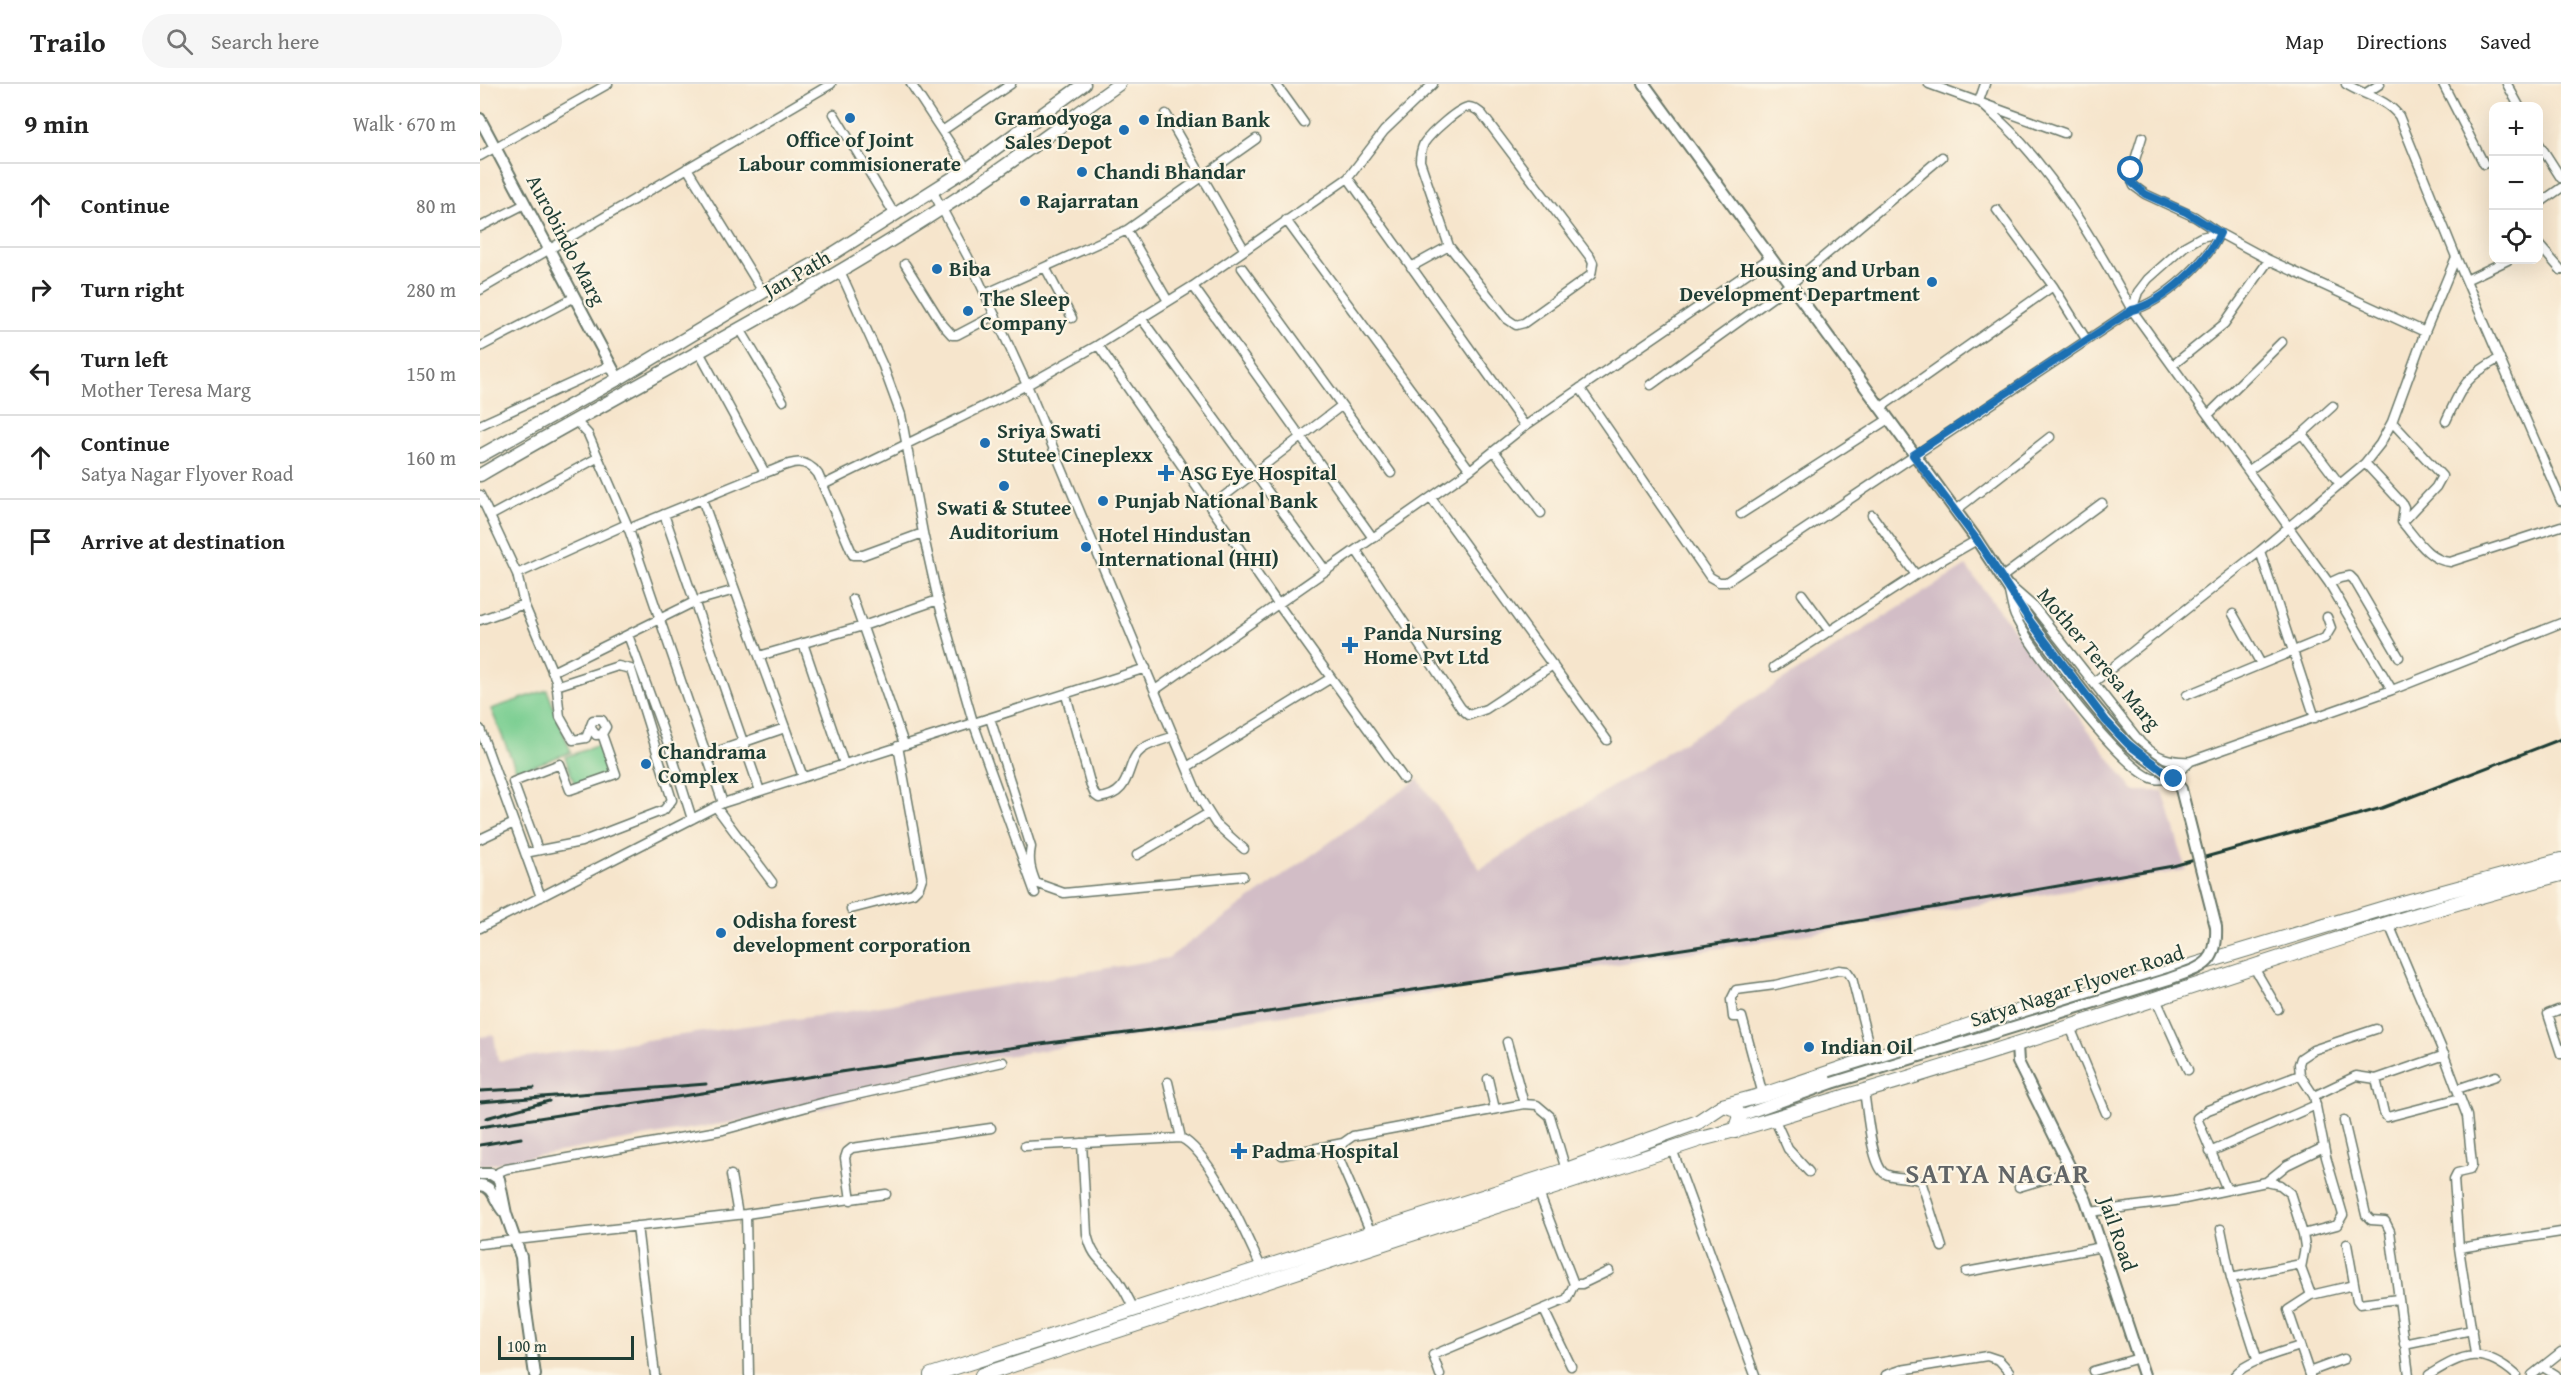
<!DOCTYPE html>
<meta charset="utf-8">
<style>
body{margin:0;font-family:"Gentium Book Plus",serif;background:#f6f6f6;color:#222}
.controls{position:absolute;right:18px;top:18px;display:grid;overflow:hidden;border-radius:12px;box-shadow:0 6px 24px #0002}
.controls button{width:54px;height:54px;display:grid;place-items:center;padding:0;border:0;border-bottom:2px solid #e0e0e0;background:#fff;color:#222;font:30px sans-serif}
.scale{position:absolute;left:18px;bottom:15px;width:136px;box-sizing:border-box;padding-left:6px;border:3px solid #1f3d34;border-top:0;font-size:16px;line-height:21px;white-space:nowrap;color:#1f3d34;-webkit-text-stroke:4px #fcf5e5;paint-order:stroke}
.stop{position:absolute;width:18px;height:18px;margin:-14px;border:4px solid #1f6fb2;border-radius:50%;background:#fff}
.stop.end{background:#1f6fb2;border-color:#fff;box-shadow:0 2px 6px #0008}
.list{margin:0;padding:0;list-style:none}
h2{display:flex;justify-content:space-between;align-items:center;height:78px;margin:0;padding:0 24px;font-size:26px}
h2 small{font-size:20px;font-weight:400;color:#767676}
.list li{display:grid;grid-template-columns:39px 1fr auto;gap:18px;align-items:center;box-sizing:border-box;height:84px;padding:0 24px;border-top:2px solid #e0e0e0}
.list b{display:block;font-size:22px;white-space:nowrap}
.list p{margin:0;font-size:20px;white-space:nowrap;color:#767676}
.list em{font-size:20px;font-style:normal;color:#767676}
.icon{flex:none;width:33px;height:33px;fill:none;stroke:currentColor;stroke-width:2;stroke-linecap:round;stroke-linejoin:round}
.map{position:relative;flex:none;width:2081px;height:1291px;overflow:hidden}
header{display:flex;align-items:center;gap:36px;box-sizing:border-box;height:84px;padding:0 30px;background:#fff;border-bottom:2px solid #e0e0e0}
header strong{font-size:28px}
nav{display:flex;gap:33px;margin-inline-start:auto;font-size:21px}
.search{width:420px;height:54px;background:#f6f6f6;display:flex;align-items:center;gap:15px;box-sizing:border-box;padding:0 21px;border-radius:33px;color:#767676;font-size:22px}
main{display:flex}
aside{flex:1;background:#fff}
.map>svg:first-child{display:block}
.industrial{fill:#d2bdc6}
.green{fill:#78cd90;stroke:#4c8562;stroke-width:1.5}
.lines{fill:none;stroke-linecap:round;stroke-linejoin:round}
.minor-casing{stroke:#6a7869;stroke-width:11}
.tertiary-casing{stroke:#6a7869;stroke-width:14}
.secondary-casing{stroke:#6a7869;stroke-width:15}
.primary-casing{stroke:#6a7869;stroke-width:16}
.minor{stroke:#fff;stroke-width:8}
.tertiary{stroke:#fff;stroke-width:10}
.secondary{stroke:#fff;stroke-width:12}
.primary{stroke:#fff;stroke-width:14}
.rail{stroke:#1f3d34;stroke-width:3}
.tertiary-bridge-casing{stroke:#6a7869;stroke-width:14;stroke-linecap:butt}
.tertiary-bridge{stroke:#fff;stroke-width:10}
.route{stroke:#1f6fb2;stroke-width:8}
.poi-dot{fill:#1f6fb2;stroke:#fcf5e5;stroke-width:2}
.labels{text-anchor:middle;stroke-width:4.5;stroke-linejoin:round;paint-order:stroke}
.poi-label{font-size:21px;font-weight:bold;fill:#1f3d34;stroke:#fcf5e5;text-anchor:start}
.street-label{font-size:21px;fill:#1f3d34;stroke:#fcf5e5}
.district-label{font-size:27px;font-weight:bold;letter-spacing:1.5px;fill:#616567;stroke:#fcf5e5}
</style>
<header>
<strong>Trailo</strong>
<div class="search"><svg class="icon" aria-label="search" viewBox="0 0 24 24"><circle cx="10" cy="10" r="6"/><path d="M15 15l6 6"/></svg>Search here</div>
<nav><a>Map</a><a>Directions</a><a>Saved</a></nav>
</header>
<main>
<aside>
<h2>9 min<small>Walk · 670 m</small></h2>
<ul class="list">
<li><svg class="icon" aria-label="ahead" viewBox="0 0 24 24"><path d="M12 20V5M6 11l6-6 6 6"/></svg><div><b>Continue</b></div><em>80 m</em></li>
<li><svg class="icon" aria-label="right" viewBox="0 0 24 24"><path d="M7 20v-9h11M14 6l5 5-5 5"/></svg><div><b>Turn right</b></div><em>280 m</em></li>
<li><svg class="icon" aria-label="left" viewBox="0 0 24 24"><path d="M17 20v-9H6M10 6l-5 5 5 5"/></svg><div><b>Turn left</b><p>Mother Teresa Marg</p></div><em>150 m</em></li>
<li><svg class="icon" aria-label="ahead" viewBox="0 0 24 24"><path d="M12 20V5M6 11l6-6 6 6"/></svg><div><b>Continue</b><p>Satya Nagar Flyover Road</p></div><em>160 m</em></li>
<li><svg class="icon" aria-label="arrive" viewBox="0 0 24 24"><path d="M6 21V4h12l-3 4 3 4H6"/></svg><div><b>Arrive at destination</b></div></li>
</ul>
</aside>
<div class="map">
<svg width="2081" height="1291" viewBox="0 0 2081 1291">
<rect width="100%" height="100%" fill="#fcf5e5"/>
<filter id="ink" filterUnits="userSpaceOnUse"><feTurbulence type="fractalNoise" baseFrequency=".0167" numOctaves="2"/><feDisplacementMap in="SourceGraphic" scale="12" xChannelSelector="R" yChannelSelector="G"/><feConvolveMatrix kernelMatrix="1 2 1 2 8 2 1 2 1" color-interpolation-filters="sRGB"/></filter>
<filter id="wash" filterUnits="userSpaceOnUse"><feTurbulence type="fractalNoise" baseFrequency=".008" numOctaves="4" result="noise"/><feDisplacementMap in="SourceGraphic" scale="24" xChannelSelector="R" yChannelSelector="G"/><feGaussianBlur stdDeviation="1.35" result="paint"/><feColorMatrix in="noise" values="0 0 0 0 0 0 0 0 0 0 0 0 0 0 0 0 0 1.4 0 .05"/><feComposite in="paint" operator="in"/></filter>
<g filter="url(#wash)">
<rect width="100%" height="100%" fill="#f6e5cc"/>
<!-- industrial -->
<path class="industrial" d="M1486 482 1654 707H1683L1706 786 1310 853 945 910 498 976 342 1025 208 1045 0 1082V953L14 951 18 977 365 928 688 874 938 695 1000 785Z"/>
<!-- green -->
<path class="green" d="M67 606 91 668 37 688 11 625Z
M119 661 129 690 95 702 85 673Z"/>
</g>
<g filter="url(#ink)">
<g class="lines">
<defs>
<path id="minor" d="M431 0 487 85
M796 0 824 39
M1449 0 1584 49
M1866 0C1885 12 1905 14 1919 32L1976 173 2081 417
M1963 0 2004 80
M2027 0 2039 22
M1886 9 1900 0
M1499 17C1512 30 1527 42 1539 56 1585 107 1619 166 1652 226
M1499 17 1505 0
M354 30 415 131
M686 30 764 165
M462 47 531 0
M2058 58 2081 94
M0 72 128 0
M207 84 283 208
M868 94 1045 342
M453 108 488 173 547 301 719 713 736 740 764 765
M2058 120 2081 104
M1517 126 1573 202 1606 255
M806 136 990 386
M0 143 45 120
M647 146 688 217
M2059 161 2081 186
M425 180 463 241 472 251H477L515 231
M565 183 592 234
M931 183 969 162 1027 235 1036 241 1044 239 1111 191 1113 179 1110 173 1002 30C998 27 994 23 989 23 979 23 950 50 944 59 941 66 940 70 940 77L969 162
M762 184 911 389
M360 187 403 282 421 331 443 449 458 516 493 638 555 809
M1986 196 2028 176
M713 202 893 454
M0 206 351 0
M505 210 647 146 776 55
M1652 226 1658 208 1668 195 1705 162 1721 153 1739 149 1789 176 1945 248
M1652 226C1681 219 1729 177 1739 149L1715 133 1665 110 1654 102 1650 92 1662 53
M661 234 846 487
M260 245 303 317
M618 261 798 520 924 695
M0 263 95 213
M1693 281 1744 240 1789 176
M1171 301 1311 200 1462 73
M1100 304 1230 493 1239 498H1246L1652 226 1849 499 1912 606
M1400 324 1573 202
M1728 331 1802 258
M95 336 108 350 147 440 243 719
M1966 337C1982 302 1985 293 2020 274
M1912 338 1962 392 1956 403 1923 438
M0 341 131 281
M1822 350 1859 399
M1014 367 1061 429
M1885 379 1922 419 1924 423 1922 438C1935 453 1949 477 1970 478L2081 442
M1769 386 1822 350 1853 322
M285 389C306 382 322 369 338 390L373 471H383L443 449
M343 401 547 301 618 261 713 202 868 94 904 47 953 0
M0 411 37 490 44 520 76 596 80 633 93 656 106 654 113 636H122L126 643 122 650 116 651 110 643
M951 414 1127 656
M222 415 323 693
M730 423 861 322
M1475 427 1570 353
M184 430 280 707
M1261 430 1407 336
M1392 431 1436 491
M10 432 117 374
M148 445 285 389 219 268
M876 466 981 624 989 631 1006 625 1073 581
M1780 467 1835 634
M37 490 147 440
M1522 493 1622 419
M1849 499 1860 494 1870 492 1874 496 1919 573
M1530 502 1554 523 1661 659C1677 674 1689 678 1711 677L1912 606 2081 539
M1529 508C1531 516 1532 527 1536 534 1551 565 1645 690 1675 695 1689 698 1702 685 1711 677
M1322 510 1350 548
M373 515 424 660
M1753 530 1781 580
M0 536 44 520
M148 551 191 668 212 735
M323 559 364 680
M279 572 383 542 458 516
M1294 583 1436 491 1497 456
M72 588 216 517 255 506
M1614 598 1780 467 1885 379 1900 360 1912 338 1945 248 1976 173
M675 606 990 386 1045 342 1291 173
M586 611 611 702 615 711 619 714C655 710 644 678 662 665 670 659 684 656 694 652
M1707 611 1845 554 1851 544 1847 533
M510 634 551 763C548 777 551 787 556 799L584 809 763 792
M0 645 61 813
M227 671 305 644
M707 683 851 594
M236 723 292 798
M0 755 34 739
M58 766 33 698 80 680 90 706 136 690 122 650
M45 769 101 758 184 726 192 716 151 585 138 582 76 602
M657 771 727 730
M371 825 433 809 439 803 442 794 418 662
M1908 838 1961 963 1987 1032 1992 1081 1990 1086 1977 1089 1974 1095 1979 1164 1995 1270
M0 844 243 719 666 584
M1773 882 1798 925
M1676 915 1708 986
M2081 925 2068 930 2081 970
M1590 943 1626 1029
M1027 958 1044 1020
M1008 995 1015 1025
M1896 995 1904 1029 1907 1033 1980 1014
M688 998 701 1054
M1977 1005 2016 992
M1384 1007C1387 1024 1391 1079 1404 1089 1414 1096 1430 1091 1441 1097L1462 1163
M1283 1011 1262 933H1253L1251 916 1256 906 1295 901 1359 886 1367 887 1372 894 1392 974
M1834 1012 1876 992 1896 995 1965 971
M1294 1034 1308 1065 1329 1088
M1864 1037 1886 1131 1891 1136 1905 1137 1910 1147 1929 1291
M602 1059 607 1150C612 1173 621 1176 635 1192 643 1202 648 1214 654 1225
M545 1062 701 1054C730 1067 766 1152 781 1183
M1192 1065 1275 1291
M1730 1068 1836 1021
M802 1071 863 1059
M251 1091 258 1131
M19 1095V1088L26 1085 243 1046 345 1018 523 978
M1786 1098 1807 1081 1844 1063
M1539 1103 1592 1087
M1747 1106 1717 1034 1728 1026 1820 991
M1059 1109 1094 1200H1102L1129 1187
M371 1116 365 1074 367 1068 372 1064 511 1044
M1610 1128 1695 1117 1786 1098 1800 1101 1810 1109 1823 1150 1825 1163 1821 1184 1831 1211 1874 1201
M157 1142 175 1291
M1741 1145 1751 1194
M891 1149 857 1070 863 1059 873 1052 1044 1020 1057 1021 1070 1032 1086 1086
M1823 1150 1857 1141 1863 1131 1846 1073 1834 1012 1820 991 1819 980 1821 974 1833 966 1896 945
M0 1160 266 1130
M1867 1160 1877 1216 1880 1220 1918 1215
M1979 1164 2081 1148
M1486 1188 1622 1163
M1064 1226 1091 1282
M1924 1260 1992 1246
M1778 1277 1751 1194 1821 1180
M2063 1283 2076 1291
M1613 1287 1659 1274
M1829 1288 1808 1226 1831 1211
M269 1291 266 1130 406 1110
M960 1291 953 1271 1087 1215 1094 1200
M1406 1291 1421 1286 1507 1272 1519 1276 1529 1287V1291
M1755 1291C1766 1277 1802 1268 1820 1262
M1830 1291 1829 1288 1864 1275
M1949 1291C1984 1269 2003 1262 2036 1291
M2052 1291 2081 1268"/>
<path id="tertiary" d="M1164 0 1497 456 1550 537
M0 35 138 295
M1537 961 1538 978 1606 1116 1664 1291
M1260 1032 1352 999
M0 1090H11L19 1095 26 1130 41 1173 45 1220 55 1291
M0 1101C15 1102 15 1121 26 1130"/>
<path id="secondary" d="M0 372 138 295 283 208 354 169 487 85 604 0
M0 391C154 301 314 220 464 123 524 85 581 41 639 0"/>
<path id="primary" d="M1247 1022 1255 1025 1260 1032 1255 1047
M451 1291 1086 1086 1218 1038 1242 1022 1283 1011 1502 937 1698 886 1908 823 2081 776
M502 1291 1221 1055C1275 1042 1328 1023 1381 1008 1616 940 1844 852 2081 790"/>
</defs>
<!-- minor casing -->
<use href="#minor" class="minor-casing"/>
<!-- tertiary casing -->
<use href="#tertiary" class="tertiary-casing"/>
<!-- secondary casing -->
<use href="#secondary" class="secondary-casing"/>
<!-- primary casing -->
<use href="#primary" class="primary-casing"/>
<!-- minor -->
<use href="#minor" class="minor"/>
<!-- tertiary -->
<use href="#tertiary" class="tertiary"/>
<!-- secondary -->
<use href="#secondary" class="secondary"/>
<!-- primary -->
<use href="#primary" class="primary"/>
<!-- rail -->
<path class="rail" d="M0 1007 54 1004
M0 1018 226 1000
M6 1034 69 1017
M0 1043 452 974 670 946 1301 850 1693 782 1902 724 2081 655
M0 1061 41 1054"/>
<defs>
<path id="tertiary-bridge" d="M1352 999 1689 895C1721 883 1738 882 1736 843L1701 705C1686 684 1662 675 1645 657 1610 620 1581 578 1550 537"/>
</defs>
<!-- tertiary-bridge casing -->
<use href="#tertiary-bridge" class="tertiary-bridge-casing"/>
<!-- tertiary-bridge -->
<use href="#tertiary-bridge" class="tertiary-bridge"/>
</g>
</g>
<g class="lines" filter="url(#ink)">
<!-- route -->
<path class="route" d="M1651 86V98L1665 110 1706 128 1740 149C1728 178 1682 219 1652 226L1433 371 1497 456 1550 537 1626 637 1648 660 1694 695"/>
</g>
<!-- markers -->
<g class="poi-dot">
<circle cx="370" cy="34" r="6"/>
<circle cx="664" cy="36" r="6"/>
<circle cx="644" cy="46" r="6"/>
<circle cx="602" cy="88" r="6"/>
<circle cx="545" cy="117" r="6"/>
<circle cx="457" cy="185" r="6"/>
<circle cx="1452" cy="198" r="6"/>
<circle cx="488" cy="227" r="6"/>
<circle cx="505" cy="359" r="6"/>
<path d="M683 380h6v6h6v6h-6v6h-6v-6h-6v-6h6z"/>
<circle cx="524" cy="402" r="6"/>
<circle cx="623" cy="417" r="6"/>
<circle cx="606" cy="463" r="6"/>
<path d="M867 552h6v6h6v6h-6v6h-6v-6h-6v-6h6z"/>
<circle cx="166" cy="680" r="6"/>
<circle cx="241" cy="849" r="6"/>
<circle cx="1329" cy="963" r="6"/>
<path d="M756 1058h6v6h6v6h-6v6h-6v-6h-6v-6h6z"/>
</g>
<g class="labels">
<!-- poi labels -->
<g class="poi-label">
<text x="632" y="41" text-anchor="end">Gramodyoga<tspan x="632" dy="24">Sales Depot</tspan></text>
<text x="676" y="43">Indian Bank</text>
<text x="370" y="63" text-anchor="middle">Office of Joint<tspan x="370" dy="24">Labour commisionerate</tspan></text>
<text x="614" y="95">Chandi Bhandar</text>
<text x="557" y="124">Rajarratan</text>
<text x="469" y="192">Biba</text>
<text x="1440" y="193" text-anchor="end">Housing and Urban<tspan x="1440" dy="24">Development Department</tspan></text>
<text x="500" y="222">The Sleep<tspan x="500" dy="24">Company</tspan></text>
<text x="517" y="354">Sriya Swati<tspan x="517" dy="24">Stutee Cineplexx</tspan></text>
<text x="700" y="396">ASG Eye Hospital</text>
<text x="635" y="424">Punjab National Bank</text>
<text x="524" y="431" text-anchor="middle">Swati &amp; Stutee<tspan x="524" dy="24">Auditorium</tspan></text>
<text x="618" y="458">Hotel Hindustan<tspan x="618" dy="24">International (HHI)</tspan></text>
<text x="884" y="556">Panda Nursing<tspan x="884" dy="24">Home Pvt Ltd</tspan></text>
<text x="178" y="675">Chandrama<tspan x="178" dy="24">Complex</tspan></text>
<text x="253" y="844">Odisha forest<tspan x="253" dy="24">development corporation</tspan></text>
<text x="1341" y="970">Indian Oil</text>
<text x="772" y="1074">Padma Hospital</text>
</g>
<!-- street labels -->
<g class="street-label">
<text transform="translate(86 156) rotate(62)" y="7">Aurobindo Marg</text>
<text transform="translate(317 190) rotate(-30)" y="7">Jan Path</text>
<text transform="translate(1619 575) rotate(50)" y="7">Mother Teresa Marg</text>
<text transform="translate(1597 902) rotate(-18)" y="7">Satya Nagar Flyover Road</text>
<text transform="translate(1638 1150) rotate(71)" y="7">Jail Road</text>
</g>
<!-- district labels -->
<g class="district-label">
<text x="1518" y="1099">SATYA NAGAR</text>
</g>
</g>
</svg>
<div class="controls">
<button>+</button>
<button>−</button>
<button><svg class="icon" aria-label="locate" viewBox="0 0 24 24"><circle cx="12" cy="12" r="6"/><path d="M12 2v4M12 18v4M2 12h4M18 12h4"/></svg></button>
</div>
<div class="scale">100 m</div>
<div class="stop" style="left:1651px;top:86px"></div>
<div class="stop end" style="left:1694px;top:695px"></div>
</div>
</main>
